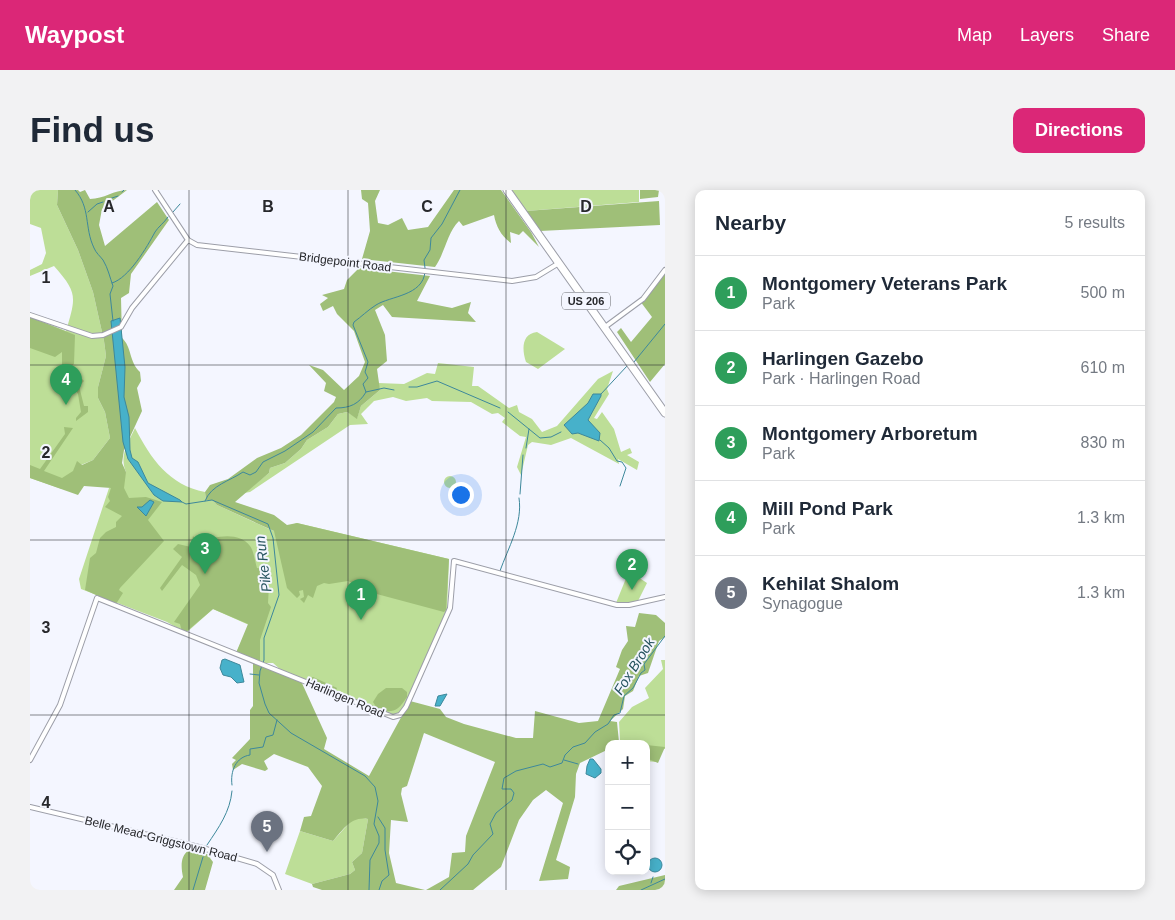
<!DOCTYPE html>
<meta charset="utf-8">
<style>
body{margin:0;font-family:Arial,sans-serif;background:#f2f2f3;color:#1f2937}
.controls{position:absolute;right:15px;bottom:15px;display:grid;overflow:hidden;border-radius:10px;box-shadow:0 2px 12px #0003}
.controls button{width:45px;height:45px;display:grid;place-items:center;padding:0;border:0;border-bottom:1px solid #e0e1e3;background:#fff;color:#1f2937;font:25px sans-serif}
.you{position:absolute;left:430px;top:304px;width:18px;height:18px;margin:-12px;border:4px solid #fff;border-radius:50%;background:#1a73e8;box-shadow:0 0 0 8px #1a73e833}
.badge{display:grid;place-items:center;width:32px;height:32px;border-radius:50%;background:#db2777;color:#fff;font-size:16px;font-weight:700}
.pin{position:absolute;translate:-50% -41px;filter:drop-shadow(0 1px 2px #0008)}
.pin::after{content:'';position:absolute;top:26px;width:18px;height:15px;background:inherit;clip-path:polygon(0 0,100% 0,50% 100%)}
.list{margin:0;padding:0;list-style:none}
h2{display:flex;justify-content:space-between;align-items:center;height:65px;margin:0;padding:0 20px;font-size:21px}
h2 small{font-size:16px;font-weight:400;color:#747a83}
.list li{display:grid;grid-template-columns:32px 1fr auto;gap:15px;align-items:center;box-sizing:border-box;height:75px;padding:0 20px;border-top:1px solid #e0e1e3}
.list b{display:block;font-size:19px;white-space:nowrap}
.list p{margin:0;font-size:16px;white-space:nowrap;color:#747a83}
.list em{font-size:16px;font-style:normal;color:#747a83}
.icon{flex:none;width:28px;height:28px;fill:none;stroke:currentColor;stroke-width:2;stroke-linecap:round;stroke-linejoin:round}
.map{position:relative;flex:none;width:635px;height:700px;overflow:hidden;border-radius:10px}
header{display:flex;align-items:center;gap:30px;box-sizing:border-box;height:70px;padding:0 25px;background:#db2777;color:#fff}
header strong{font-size:24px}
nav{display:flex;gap:28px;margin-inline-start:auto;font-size:18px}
.intro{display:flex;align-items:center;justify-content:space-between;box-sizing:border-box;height:120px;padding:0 30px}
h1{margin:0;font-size:35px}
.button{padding:12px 22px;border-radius:10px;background:#db2777;color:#fff;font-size:18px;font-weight:700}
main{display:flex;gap:30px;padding:0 30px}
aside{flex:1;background:#fff;border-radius:10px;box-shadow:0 2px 12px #0003}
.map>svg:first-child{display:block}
.green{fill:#bdde97}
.forest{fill:#9fbf78}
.water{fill:#47b1ca;stroke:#3d889b}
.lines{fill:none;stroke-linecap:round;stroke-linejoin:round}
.stream{stroke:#3d889b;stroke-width:1}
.minor-casing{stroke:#9c9ea8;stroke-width:6}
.highway-casing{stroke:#9c9ea8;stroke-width:9}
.minor{stroke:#fff;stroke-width:4}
.highway{stroke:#fff;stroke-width:7}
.grid{fill:none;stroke:#27282c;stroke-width:1;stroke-opacity:0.55}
.labels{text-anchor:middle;stroke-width:4;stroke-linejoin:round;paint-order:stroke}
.shield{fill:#f4f6ff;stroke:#64666b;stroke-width:1}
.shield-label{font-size:11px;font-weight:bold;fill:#27282c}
.street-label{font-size:12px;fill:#27282c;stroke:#f4f6ff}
.water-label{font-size:14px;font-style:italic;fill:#25535e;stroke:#f4f6ff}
.grid-label{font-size:16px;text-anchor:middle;font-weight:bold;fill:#27282c;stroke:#f4f6ff;stroke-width:4;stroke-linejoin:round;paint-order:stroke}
</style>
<header>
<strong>Waypost</strong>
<nav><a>Map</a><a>Layers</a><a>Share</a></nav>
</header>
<div class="intro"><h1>Find us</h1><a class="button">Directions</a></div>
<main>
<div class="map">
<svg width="635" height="700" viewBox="0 0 635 700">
<rect width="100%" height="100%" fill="#f4f6ff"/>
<!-- green -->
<path class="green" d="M0 0H28L27 15 48 60 63 102 74 151 76 166 68 197V208L75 222 80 248 63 270 51 275 32 299 0 288V127L36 141C46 107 48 103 24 76L0 86V80L12 74 16 63 11 38 0 34Z
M481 0H609V12L496 21Z
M507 142 535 159 508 179 496 172C492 160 491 144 507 142Z
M408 173 444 177 442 196H448L479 218 487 215 489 222 502 229 512 242 527 236 568 189 583 181 577 199 579 204 564 228 567 229 572 222 584 239 591 262 600 258 602 263 597 265 609 272 607 280 588 269 589 274 541 248 521 255 502 252 498 255 491 285 487 277 496 247 490 246 472 232 475 228 468 223 462 224 441 212 402 211 397 208 376 211 363 207 344 211 331 224 338 234 320 235 220 302 214 303 239 283 240 278 255 273 271 259 277 250 298 237 308 224 317 222 327 228 331 216 350 200 348 193 374 194 397 183 405 184Z
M105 238C121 269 139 295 175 302L176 310H182L187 315 237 338 244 341 267 333 419 369 417 420 376 513 369 523 362 525 251 480 243 473H235L206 463 219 435 183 419 156 443 137 432 51 399 49 389 79 298 87 295 96 282C89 266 98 253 105 238Z
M414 292a6 6 0 1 1 12 0a6 6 0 1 1-12 0Z
M599 381 617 393 608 411 597 414 586 413Z
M631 470H635V559H630L626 572 616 571V554H598L590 550 589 532 602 517 619 508 615 498 633 479Z
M328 627 338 629 332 663 322 672 325 680 320 684 282 694 255 684 270 641 303 651 321 631Z"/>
<!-- forest -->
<path class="forest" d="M28 0H48L50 2 55 0 60 9C74 9 84 0 97 0L72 19 69 35 75 56 127 12 139 30 101 84 99 103 91 108 92 148C102 157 99 172 110 182L111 191 107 198 112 221 94 260 92 273 96 282 94 298 99 308 116 307 132 312 118 330 134 351 90 398 89 400 93 403 86 414 55 400 60 368 66 363 70 348 76 342 86 337V332L92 326 75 317 80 311 78 307 81 298 54 296 48 305 0 288V275L10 279 35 244 34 237 43 238 14 281 32 288 43 281 47 271 52 275 63 270 80 248 75 222 68 208V197L76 166 74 151 63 102 48 60 27 15Z
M331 0H350L345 11 348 33 358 35 372 28 378 40 398 37 424 0H471L501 42 509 57 493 41 489 45 480 42 481 53C471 46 466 36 464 25L433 36 429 31C417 43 415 63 405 77L332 69 340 41 338 13 332 9Z
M610 0H629L628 7 610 9Z
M629 11 630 35 510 41 496 21Z
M329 78 400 86 387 111 422 118 441 112 438 123 446 132 362 127 353 115 345 120 355 145 357 171 347 179 350 200 331 216 327 229 317 222 308 224 298 237 277 250 271 259 255 273 240 278 239 283 205 312 244 325 257 335 267 333 419 369 416 420 414 422 343 403 318 391 299 394 294 393 287 396 283 408 278 405 274 413 270 409 274 407 273 400 269 401 270 405 267 408 257 398 244 341 187 315 182 310H176L175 302 180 295 198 289 227 268 251 258 271 245 304 212 306 207 294 201 296 193 279 175 293 180 314 200 329 186 335 172 324 141 307 124 303 116 293 121 290 114 298 108 292 105 314 99 317 90Z
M635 78V174L620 192 587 142 591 138 601 152 622 127 610 111Z
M0 127 45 145 44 174 35 181 32 179V162L25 167 0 158Z
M45 189H52L54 191 49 196 54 216H58V222L46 231V228L51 222 48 204 45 199 34 197 38 191Z
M163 346 169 354C183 346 209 341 220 356 224 361 225 372 227 378L234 379 239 395 238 413 241 417 230 450V472L206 463 218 434 183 419 156 442H152L150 434 144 432 170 395 166 385 152 375 132 401 130 398 152 367 143 359 148 354 161 357Z
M609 423 626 425 635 433V447L629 451 618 483 609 486 603 501 595 506 593 519 580 531 587 532 589 552 606 554H579V559L550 573 546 584 545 607 526 670 540 677 538 689 509 691 533 613 516 600 503 610 489 630 471 677 443 700H396L419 687 422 663 435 662 436 646 465 572 394 543 377 596 372 598 371 604 378 632 361 630 359 663 366 693 395 700H292L283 697 282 694 320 684 325 680 322 672 332 663 338 629C321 626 314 639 303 651L270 641 274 627 281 626 292 596 278 577 244 564 234 571 238 579 235 581 212 574 203 580 202 574 206 570 202 568 220 549V520L223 516V473L271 491 297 548 294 559 339 586 380 511 410 519 416 527 434 534 486 548H503L505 521 549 533 568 531 590 479 586 477 592 460 598 451 596 436 605 437Z
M283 487 307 498 305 502 277 489Z
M356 498H372L377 502V507C368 521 364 523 348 520L343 512 348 504Z
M616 555 635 557 628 573 616 568Z
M159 660 181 665 180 668 183 672 175 700H144L153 687C151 677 150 666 159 660Z
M635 685V700H586L589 696Z"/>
<!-- water -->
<path class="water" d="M90 128 95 177 94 207 99 227 100 260 102 268 108 272 118 293 150 310 152 312 133 311 124 305 98 269 93 252 81 131Z
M563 204H571V206L558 230 570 243 569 251 548 243 542 244 534 235 558 213Z
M120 310 124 312 116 326 107 317H112Z
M195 469 210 475 214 492 207 493 201 487 193 485 190 478 192 470Z
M417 504 410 516H405L408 506Z
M560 569H563L571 579V583L565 588 556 584 557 576Z
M618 675a7 7 0 1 1 14 0a7 7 0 1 1-14 0Z"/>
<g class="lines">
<!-- stream -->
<path class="stream" d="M45 0C61 18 54 37 64 58 66 63 70 66 73 70 78 78 80 88 83 96L80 104 83 131
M92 2 94 0
M76 10 88 6
M58 22 67 14 73 12
M143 22 150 14
M395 78 394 70 400 60 401 48 412 34 430 0
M82 93C99 88 117 57 125 42 128 37 134 33 138 27
M604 172 635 134
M379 197H387L407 191 470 218
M336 202 354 198 364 200
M571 204 597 176
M478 222 510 248 521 247 531 242
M570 250 579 258 587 271 592 272 596 278 590 296
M496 258 499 239
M490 304 493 265
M175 311C181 295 200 291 213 282L220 285 226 282 233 272 255 261 283 242 306 218C320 218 329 214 336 202L333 194 338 188 335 182 338 172 323 135 324 132C331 127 338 120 346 115 360 106 393 106 395 82
M152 312 156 314 182 310 238 334 243 348 249 405 234 448V470L230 481 229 493 235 514 239 523 261 543 335 586 345 597 348 611 344 634 349 646V653L340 670 339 700
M470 381C478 358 493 333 489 308
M220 484 229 485
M534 570 548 574
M202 595C200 581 206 567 220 565V559L233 557 236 547 243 545 247 530
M348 627 355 638V660L359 685 352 691 349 700
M177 655C189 637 200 622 202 601
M621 693 623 687
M163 700 173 667
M410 700 438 674 443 665 463 644 460 634 466 623 482 610 484 603 481 599H472L474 588 486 581 513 574 520 577 532 573 535 565 543 557 555 553 565 542 578 534 584 525 590 523 594 506 603 498 611 483 615 480 614 474 635 446
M611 700 635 689"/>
<defs>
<path id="minor" d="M125 0 158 50 167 55 482 91 506 87 529 73
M0 125 62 146 73 145 91 137 102 118 158 50
M575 137 613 109 635 80
M0 570 30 515 67 408 363 527 370 525 376 517 420 418 424 371 587 415H599L635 407
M0 617 169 657 227 674 243 685 249 700"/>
<path id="highway" d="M477 0 635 223"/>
</defs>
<!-- minor casing -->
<use href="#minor" class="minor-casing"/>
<!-- highway casing -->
<use href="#highway" class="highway-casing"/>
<!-- minor -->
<use href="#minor" class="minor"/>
<!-- highway -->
<use href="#highway" class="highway"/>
</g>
<!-- grid -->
<path class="grid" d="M159 0V700M318 0V700M476 0V700M0 175H635M0 350H635M0 525H635"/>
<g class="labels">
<!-- shield labels -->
<rect class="shield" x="532" y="102.5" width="48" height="17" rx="4"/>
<g class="shield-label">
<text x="556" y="115">US 206</text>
</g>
<!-- street labels -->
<g class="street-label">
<text transform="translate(315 72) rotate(7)" y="4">Bridgepoint Road</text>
<text transform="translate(315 508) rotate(23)" y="4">Harlingen Road</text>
<text transform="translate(131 649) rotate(14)" y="4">Belle Mead-Griggstown Road</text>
</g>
<!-- water labels -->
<g class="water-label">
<text transform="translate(233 374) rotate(-97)" y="5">Pike Run</text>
<text transform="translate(604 476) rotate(-58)" y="5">Fox Brook</text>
</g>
</g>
<g class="grid-label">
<text x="79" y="22">A</text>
<text x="238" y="22">B</text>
<text x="397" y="22">C</text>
<text x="556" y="22">D</text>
<text x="16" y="93">1</text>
<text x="16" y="268">2</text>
<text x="16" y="443">3</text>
<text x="16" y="618">4</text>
</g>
</svg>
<div class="controls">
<button>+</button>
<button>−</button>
<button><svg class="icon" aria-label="locate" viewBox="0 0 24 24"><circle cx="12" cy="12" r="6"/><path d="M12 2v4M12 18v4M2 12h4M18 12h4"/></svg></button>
</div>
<div class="you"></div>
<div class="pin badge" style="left:331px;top:430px;background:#2e9e5b">1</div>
<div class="pin badge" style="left:602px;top:400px;background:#2e9e5b">2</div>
<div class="pin badge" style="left:175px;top:384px;background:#2e9e5b">3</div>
<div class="pin badge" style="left:36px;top:215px;background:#2e9e5b">4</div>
<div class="pin badge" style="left:237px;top:662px;background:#6b7280">5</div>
</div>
<aside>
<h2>Nearby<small>5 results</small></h2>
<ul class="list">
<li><span class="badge" style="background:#2e9e5b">1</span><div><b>Montgomery Veterans Park</b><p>Park</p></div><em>500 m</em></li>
<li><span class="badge" style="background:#2e9e5b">2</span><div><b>Harlingen Gazebo</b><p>Park · Harlingen Road</p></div><em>610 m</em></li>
<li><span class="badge" style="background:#2e9e5b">3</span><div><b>Montgomery Arboretum</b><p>Park</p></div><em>830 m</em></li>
<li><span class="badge" style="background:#2e9e5b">4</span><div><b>Mill Pond Park</b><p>Park</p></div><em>1.3 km</em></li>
<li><span class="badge" style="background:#6b7280">5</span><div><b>Kehilat Shalom</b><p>Synagogue</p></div><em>1.3 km</em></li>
</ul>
</aside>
</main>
